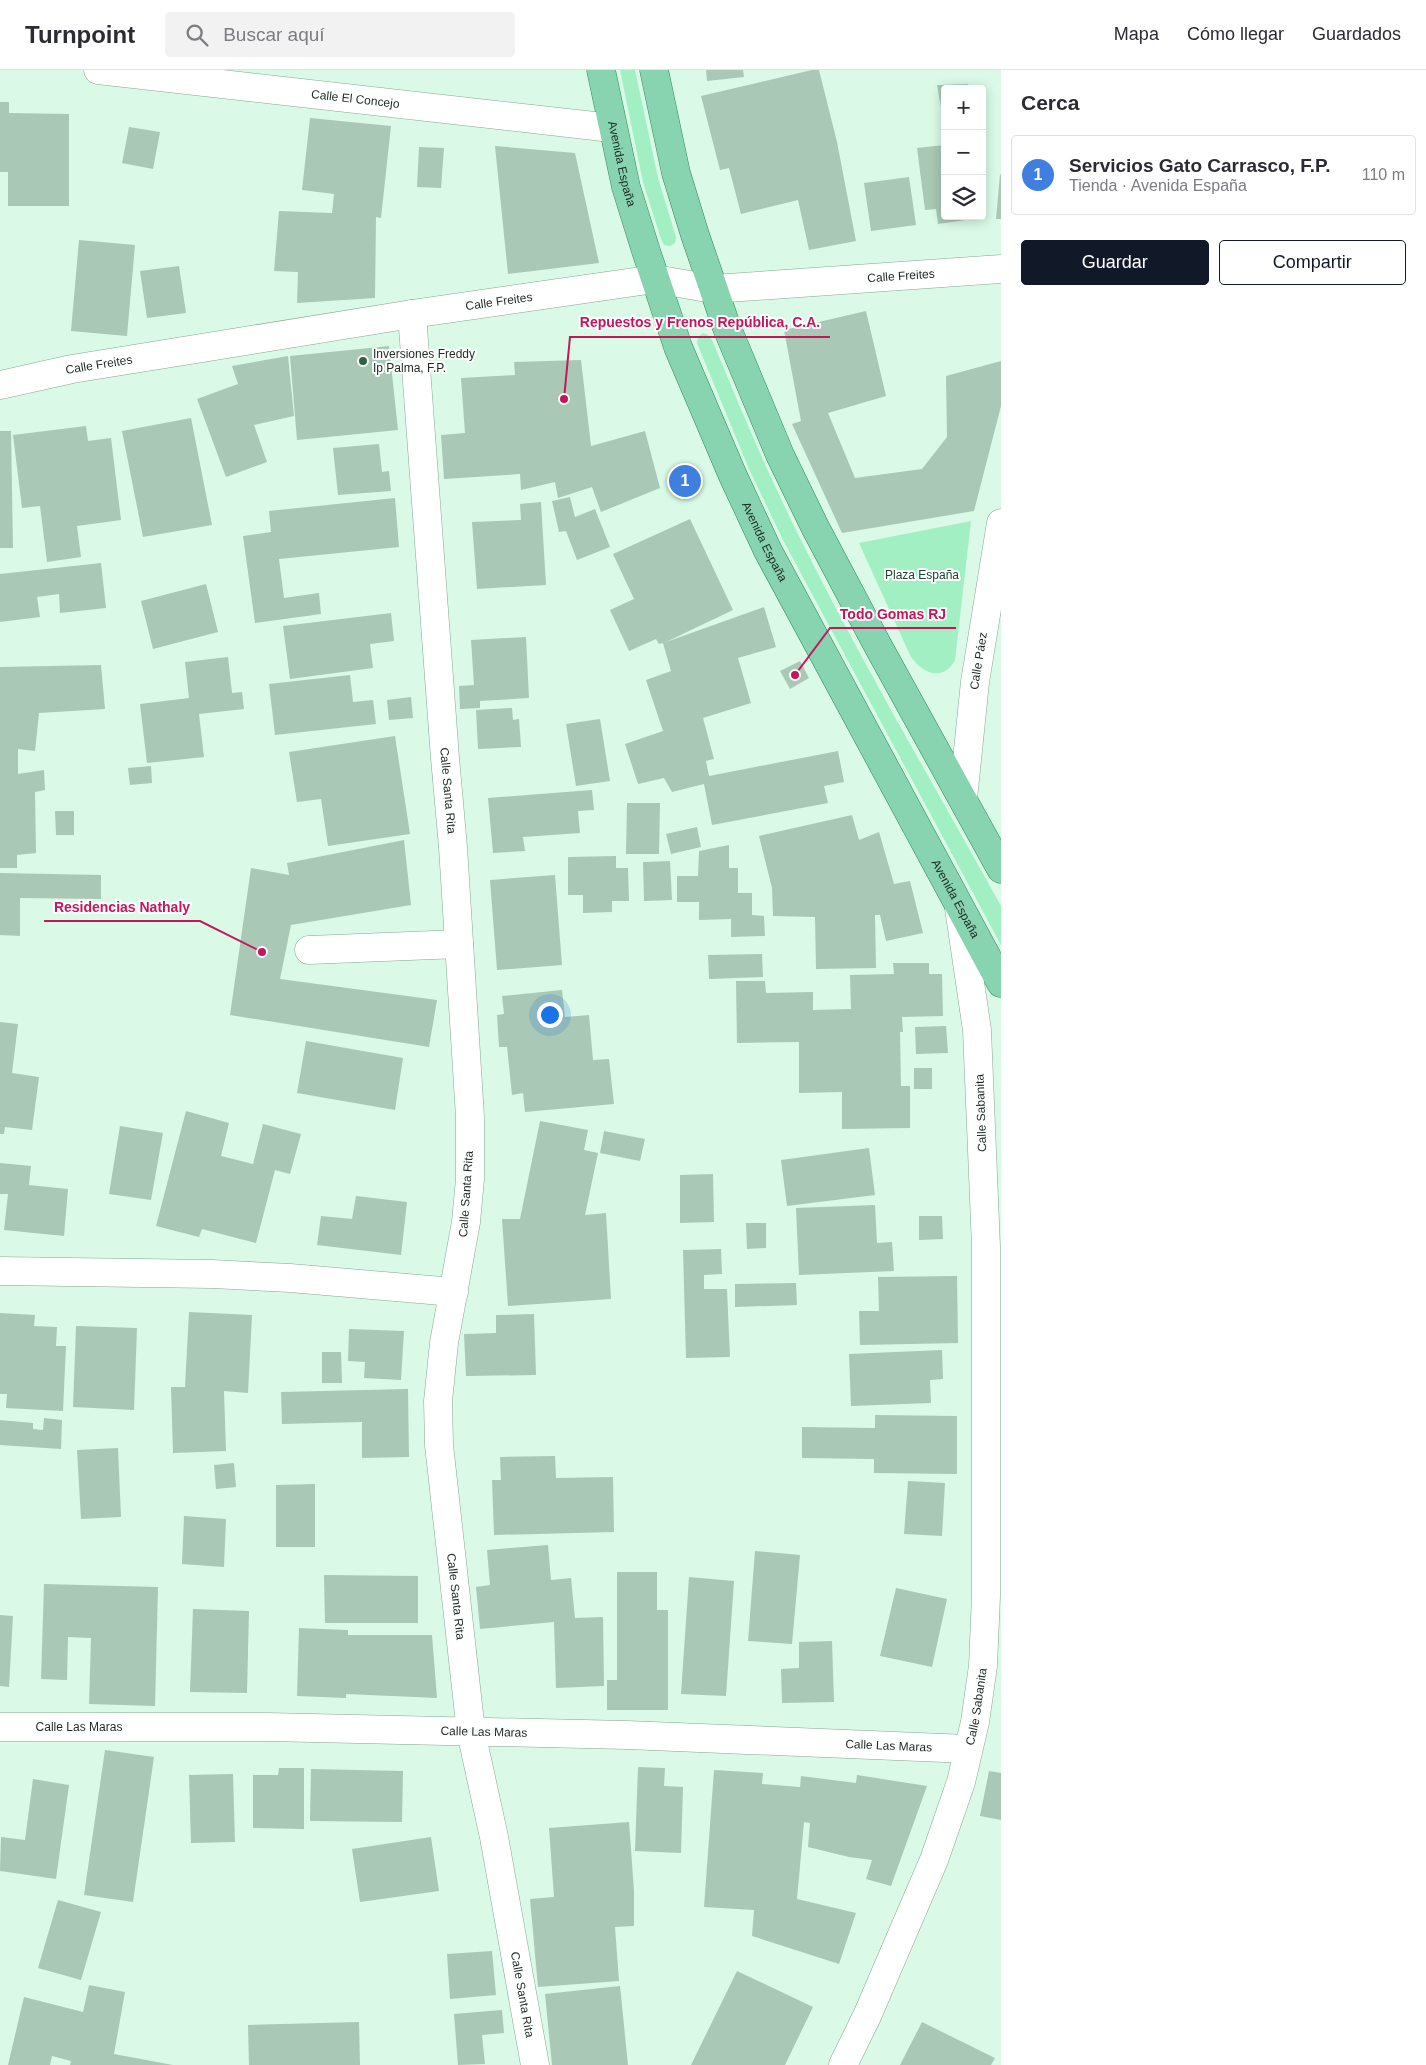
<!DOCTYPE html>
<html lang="es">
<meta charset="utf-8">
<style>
body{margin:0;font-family:Helvetica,sans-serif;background:#f2f2f3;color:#2b2b33}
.controls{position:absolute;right:15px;top:15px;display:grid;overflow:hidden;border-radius:5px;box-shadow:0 2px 12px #0003}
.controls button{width:45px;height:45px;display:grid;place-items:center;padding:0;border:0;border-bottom:1px solid #e1e1e2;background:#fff;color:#2b2b33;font:25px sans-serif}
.you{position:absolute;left:549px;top:944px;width:18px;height:18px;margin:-12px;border:4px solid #fff;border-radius:50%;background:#1a73e8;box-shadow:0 0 0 8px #1a73e833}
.badge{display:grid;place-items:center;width:32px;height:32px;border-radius:50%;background:#111827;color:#fff;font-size:16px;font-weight:700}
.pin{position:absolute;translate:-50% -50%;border:2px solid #fff;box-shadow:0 1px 5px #0006}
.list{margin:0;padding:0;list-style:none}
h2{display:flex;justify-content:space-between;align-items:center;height:65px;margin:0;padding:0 20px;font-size:21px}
h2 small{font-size:16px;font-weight:400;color:#7c7c81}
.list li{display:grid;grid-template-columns:32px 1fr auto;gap:15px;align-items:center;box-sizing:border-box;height:80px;margin:0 10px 10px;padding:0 10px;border:1px solid #e1e1e2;border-radius:5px}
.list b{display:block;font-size:19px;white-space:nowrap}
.list p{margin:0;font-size:16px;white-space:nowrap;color:#7c7c81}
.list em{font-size:16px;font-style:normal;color:#7c7c81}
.actions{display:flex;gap:10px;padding:15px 20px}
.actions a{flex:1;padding:11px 0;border:1px solid #111827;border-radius:5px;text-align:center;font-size:18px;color:#111827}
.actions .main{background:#111827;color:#fff}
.icon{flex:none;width:28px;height:28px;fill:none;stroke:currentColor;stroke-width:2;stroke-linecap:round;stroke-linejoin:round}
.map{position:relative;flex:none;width:1001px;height:1995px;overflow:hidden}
header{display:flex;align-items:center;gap:30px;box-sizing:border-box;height:70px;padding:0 25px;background:#fff;border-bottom:1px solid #e1e1e2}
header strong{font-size:24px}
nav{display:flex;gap:28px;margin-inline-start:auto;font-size:18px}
.search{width:350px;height:45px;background:#f2f2f3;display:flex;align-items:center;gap:12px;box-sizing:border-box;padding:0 18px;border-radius:5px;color:#7c7c81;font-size:19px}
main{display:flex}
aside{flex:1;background:#fff}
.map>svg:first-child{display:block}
.green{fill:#a2efc3}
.building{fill:#aac8b6}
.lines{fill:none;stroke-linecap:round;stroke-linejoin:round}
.minor-casing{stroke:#88a593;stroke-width:29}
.major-casing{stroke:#30865c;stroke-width:29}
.minor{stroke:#fff;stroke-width:28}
.major{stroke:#88d4b0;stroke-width:28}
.poi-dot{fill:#2e6246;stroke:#fefefe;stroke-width:2}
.labels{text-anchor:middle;stroke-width:4;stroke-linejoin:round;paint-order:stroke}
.street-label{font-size:12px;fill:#1e2922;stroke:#fefefe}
.poi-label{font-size:12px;fill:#1e2922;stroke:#fefefe;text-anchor:start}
.park-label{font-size:12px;fill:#1b452f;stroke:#fefefe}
.leader{fill:none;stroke:#c2185b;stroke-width:2}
.callout-dot{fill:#c2185b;stroke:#fefefe;stroke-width:2}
.callout-label{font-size:14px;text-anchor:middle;font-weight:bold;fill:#c2185b;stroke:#fefefe;stroke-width:4;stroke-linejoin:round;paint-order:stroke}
</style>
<header>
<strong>Turnpoint</strong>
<div class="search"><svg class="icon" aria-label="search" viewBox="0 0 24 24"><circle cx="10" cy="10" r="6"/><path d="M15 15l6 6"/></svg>Buscar aquí</div>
<nav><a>Mapa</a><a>Cómo llegar</a><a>Guardados</a></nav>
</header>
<main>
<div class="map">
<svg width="1001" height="1995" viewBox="0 0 1001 1995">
<rect width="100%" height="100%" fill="#daf9e6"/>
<!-- green -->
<path class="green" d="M620 0H635L658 108 676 167 675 173 670 176 664 175 661 169 643 112Z
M703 263 708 265 712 270C739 335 766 400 798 464 860 590 933 713 1001 836V875L784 472 749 399 697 273 698 267Z
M971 451 955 590C944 612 921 604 910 585L859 473Z"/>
<!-- building -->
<path class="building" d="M706 0H743L744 7 707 11Z
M812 0H819L837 72 856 171 809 180 798 130 741 144 729 98 720 100 701 26Z
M968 14 969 19H945V48H943L937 15Z
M0 32H9V43L69 44V136H8V102H0Z
M310 48 391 56 381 148 376 147 375 228 297 233 298 202 274 201 279 141 332 143 334 124 302 120Z
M129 57 160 62 153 99 122 93Z
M945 75V146H982L983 136 985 146 987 147 938 154 936 139 925 140 917 78Z
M495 76 575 83 599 193 508 204Z
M419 77 444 78 441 118 417 117Z
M1000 104 1001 105V149H996Z
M909 107 916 155 871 161 864 113Z
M79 170 135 175 127 266 71 261Z
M179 196 186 243 147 248 140 201Z
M866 241 886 326 828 343 855 408 922 399 947 367 946 306 1001 291V336L974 441 842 463 792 354 801 351 784 260Z
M389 276 398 360 297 370 290 286Z
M288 286 294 346 254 355 267 392 226 407 197 329 238 314 232 296Z
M581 290 591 376 645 361 660 418 601 442 592 417 558 428 555 412 521 420 520 404 444 409 441 365 465 363 461 308 515 305 514 292Z
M191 348 212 455 143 467 122 361Z
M86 356 88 371 111 368 121 450 77 456 81 487 47 492 40 436 22 438 13 365Z
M0 361H11L13 478H0Z
M379 374 382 402 389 401 391 421 338 425 333 378Z
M691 397 700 415 679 425 670 406Z
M570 427 575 447 595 439 610 477 577 490 566 461 559 462 552 431Z
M395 428 399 477 279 489 284 528 319 523 321 544 255 553 243 466 271 462 269 441Z
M541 432 546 515 477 519 472 452 521 450 520 434Z
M690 449 733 540 666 572 764 537 776 577 738 588 751 633 703 648 714 689 706 691 709 706 838 681 844 712 824 716 828 733 712 755 704 714 672 722 664 708 638 714 625 674 663 661 646 610 671 601 663 573 659 574 656 569 629 581 610 540 634 529 613 484Z
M101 493 106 538 60 543 59 524 37 527 40 547 0 552V504Z
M206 514 218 562 153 579 141 531Z
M391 543 394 571 370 574 373 598 290 609 283 556Z
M526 567 529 628 480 631V638L460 639 459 616 474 615 471 570Z
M228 587 232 623 242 622 244 639 199 644 204 687 147 693 140 634 189 628 185 592Z
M800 591 809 608 790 619 780 601Z
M101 595 105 639 39 643 35 681 18 679V704L44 700 45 720 35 722 36 783 17 785V798H0V597Z
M350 605 353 632 373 630 376 654 275 665 269 614Z
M411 627 413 648 389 650 387 630Z
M512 638 513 650 519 649 521 677 478 679 476 640Z
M600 649 610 711 576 716 566 654Z
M395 666 410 764 328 776 321 729 297 732 289 682Z
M151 696 152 713 130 715 128 698Z
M592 720 594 740 578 741 580 763 523 767 525 781 493 783 488 728Z
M627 733H660L659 784H626Z
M55 741H74V765H56Z
M852 745 859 770 879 762 894 814 910 811 923 863 886 871 880 845H875L876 898 816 899 815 847 773 846 772 818 759 766Z
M697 757 701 777 671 784 666 764Z
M404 770 411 835 291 855 280 909 437 930 429 977 230 945 251 798 289 805 287 793Z
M729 775V798H738V823H752V845L764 846 765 866 731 867V849L699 850V832H677V806H698L699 781Z
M616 786V798H628L629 831H612V842L583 843V825H568V787Z
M670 791 672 830 644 831 643 792Z
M0 803 101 805V829L20 828V866L0 865Z
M555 805 562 895 497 900 490 810Z
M762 884 763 907 709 909 708 885Z
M893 893H929V904H942L943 946 902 947 903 962H900L901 1016H910V1058L842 1059V1022L799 1023V972L737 973 736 911H765L766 923 813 922V940L851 939 850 905 894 904Z
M562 920 565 947 589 945 593 990 609 989 614 1034 525 1042 523 1023 512 1025 507 977H499L497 945 504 944 502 926Z
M0 952 18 954 12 1003 39 1007 32 1060 5 1057 4 1064H0Z
M946 956 948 983 916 984 915 957Z
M306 971 403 988 395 1040 297 1023Z
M914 998H932V1019H914Z
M186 1041 229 1053 221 1086 253 1094 263 1054 301 1064 290 1104 275 1100 256 1173 202 1159 199 1167 156 1156Z
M540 1051 588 1060 584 1080 598 1083 585 1145 606 1143 611 1229 508 1236 502 1149H520Z
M120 1056 163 1063 151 1130 109 1124Z
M604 1061 645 1069 640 1091 600 1083Z
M869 1078 875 1125 787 1136 781 1090Z
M0 1093 31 1096 29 1115 68 1119 64 1166 4 1160 8 1124H0Z
M713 1104 714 1152 680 1153V1105Z
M356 1126 407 1132 401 1185 317 1175 321 1146 352 1149Z
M875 1135 877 1173 892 1172 894 1201 799 1205 796 1138Z
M919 1146H942L943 1169 919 1170Z
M746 1153H766V1178L747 1179Z
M721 1179 722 1204 704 1205V1219H727L730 1287 686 1288 683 1180Z
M957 1206 958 1273 860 1275 859 1241H879L878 1207Z
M796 1213 797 1235 735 1237V1214Z
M189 1242 252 1245 248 1323 224 1321 226 1381 173 1383 171 1317H185Z
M0 1243 35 1245 34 1256 57 1257 56 1276H66L63 1341 6 1338 7 1324H0Z
M534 1244 536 1305 466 1306 464 1264 496 1263V1245Z
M76 1256 137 1258 134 1340 73 1337Z
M349 1259 404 1261 401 1310 364 1308 365 1292 348 1291Z
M942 1280 943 1309 930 1310 931 1333 851 1336 849 1284Z
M322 1282H341L342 1313H322Z
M408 1319 409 1387 362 1388V1352L282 1354 281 1322Z
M875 1345 957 1346V1404L874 1403V1389L802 1388V1357L875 1358Z
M44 1348 62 1350 61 1379 0 1375V1350L33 1353V1359L43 1360Z
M118 1378 121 1447 81 1449 77 1380Z
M555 1386 556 1408 613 1407 614 1462 494 1465 492 1410H501L500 1387Z
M234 1393 236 1417 216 1419 214 1395Z
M908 1411 945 1413 942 1466 904 1464Z
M315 1414V1477H276V1415Z
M184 1446 226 1449 224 1497 182 1494Z
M548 1475 551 1510 571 1508 575 1548 603 1547 604 1616 556 1618 554 1552 480 1559 476 1517 490 1515 487 1480Z
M755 1481 800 1485 792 1574 748 1571Z
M617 1502H657V1540H668V1640H607V1610H617Z
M324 1505 418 1506V1553H325Z
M689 1507 734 1511 726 1626 681 1624Z
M44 1514 158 1517 155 1636 89 1634 91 1568 68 1567 67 1610 41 1609Z
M896 1518 947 1529 932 1597 880 1586Z
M193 1539 249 1541 247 1623 190 1622Z
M0 1545 13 1546 9 1617 0 1616Z
M299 1558 348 1560V1565H432L437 1628 346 1624V1628L297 1626Z
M832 1571 834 1632 782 1633 781 1599 799 1598V1572Z
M105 1680 154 1687 133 1832 84 1825Z
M638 1697 665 1698 664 1716 683 1717 681 1783 635 1781Z
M279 1698H304V1759L253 1758V1705H278Z
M311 1699 403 1701 402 1752 310 1751Z
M714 1700 763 1703 762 1714 800 1717 801 1706 856 1713 857 1705 927 1716 891 1816 866 1809 872 1790 849 1787 808 1777 810 1753 804 1752 797 1829 856 1843 839 1894 752 1866 754 1840 704 1837Z
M989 1701 1001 1703V1750L980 1746Z
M233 1704 235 1772 191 1773 189 1705Z
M33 1709 69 1715 56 1809 0 1801 1 1767 25 1770Z
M629 1752 634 1821V1856L615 1857 619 1911 538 1917 530 1829 554 1827 549 1758Z
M431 1767 439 1821 360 1832 352 1779Z
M58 1830 101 1842 81 1910 38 1898Z
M492 1881 496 1925 450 1929 447 1884Z
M737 1901 813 1937 785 1995H691Z
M89 1915 125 1922 114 1984 173 1995H70L71 1991 52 1986 50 1995H8L24 1927 83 1942Z
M620 1916 628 1995H552L545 1924Z
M502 1940 504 1963 482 1965 485 1994 458 1995 454 1944Z
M359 1952 360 1995H249L248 1955Z
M922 1952 995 1988 991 1995H900Z"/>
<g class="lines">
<defs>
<g id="minor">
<path id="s1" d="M98 0 612 58"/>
<path id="s2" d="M412 244 445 688 453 777 470 1047V1109L466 1152 444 1273 438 1331 439 1375 471 1662 494 1767 535 1995"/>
<path id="s3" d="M0 315 72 299 412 244 655 209 713 219 1001 199"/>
<path id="s4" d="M963 729 975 612 1001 453"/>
<path d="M309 880 459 874"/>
<path d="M0 1201 212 1204 290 1208 454 1222"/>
<path id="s5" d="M0 1657H268L627 1665 968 1679"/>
<path id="s6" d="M843 1995 867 1946 934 1790 961 1712 975 1652 983 1596 986 1526V1177L977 960 959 838"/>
</g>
<g id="major">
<path id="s7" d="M601 0 626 117 646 181 678 277 733 406 768 481 1001 913"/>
<path d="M654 0 676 103 695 165 727 258 780 385 815 457 878 576 1001 799"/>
</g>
</defs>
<!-- minor casing -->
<use href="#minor" class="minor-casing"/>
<!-- major casing -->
<use href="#major" class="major-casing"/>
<!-- minor -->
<use href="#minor" class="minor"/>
<!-- major -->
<use href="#major" class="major"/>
</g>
<!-- markers -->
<circle class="poi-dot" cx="363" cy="291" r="5"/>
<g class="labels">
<!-- street labels -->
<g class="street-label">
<text dy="4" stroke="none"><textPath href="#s1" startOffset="259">Calle El Concejo</textPath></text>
<text dy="4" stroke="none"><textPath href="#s7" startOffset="96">Avenida España</textPath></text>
<text dy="4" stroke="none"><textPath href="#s3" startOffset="911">Calle Freites</textPath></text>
<text dy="4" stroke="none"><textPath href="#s3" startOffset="506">Calle Freites</textPath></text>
<text dy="4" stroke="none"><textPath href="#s3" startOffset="101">Calle Freites</textPath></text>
<text dy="4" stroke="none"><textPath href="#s7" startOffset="501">Avenida España</textPath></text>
<text dy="4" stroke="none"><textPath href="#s4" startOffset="139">Calle Páez</textPath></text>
<text dy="4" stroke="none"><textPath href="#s2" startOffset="478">Calle Santa Rita</textPath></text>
<text dy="4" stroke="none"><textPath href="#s7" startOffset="906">Avenida España</textPath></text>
<text transform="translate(981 1043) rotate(-92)" y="4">Calle Sabanita</text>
<text transform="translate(466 1124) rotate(-86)" y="4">Calle Santa Rita</text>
<text dy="4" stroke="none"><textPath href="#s2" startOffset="1288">Calle Santa Rita</textPath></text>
<text dy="4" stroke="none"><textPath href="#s6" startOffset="384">Calle Sabanita</textPath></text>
<text dy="4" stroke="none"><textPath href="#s5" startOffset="79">Calle Las Maras</textPath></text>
<text dy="4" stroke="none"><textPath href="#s5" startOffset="484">Calle Las Maras</textPath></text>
<text dy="4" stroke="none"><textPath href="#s5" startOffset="889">Calle Las Maras</textPath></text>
<text dy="4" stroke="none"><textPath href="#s2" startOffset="1692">Calle Santa Rita</textPath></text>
</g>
<!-- poi labels -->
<g class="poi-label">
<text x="373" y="288">Inversiones Freddy<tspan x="373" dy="14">Ip Palma, F.P.</tspan></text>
</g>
<!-- park labels -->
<g class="park-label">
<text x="922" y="509">Plaza España</text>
</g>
</g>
<!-- callouts -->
<path class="leader" d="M564 329L570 267H830M795 605L830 558H956M262 882L200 851H44"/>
<g class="callout-dot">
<circle cx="564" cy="329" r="5"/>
<circle cx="795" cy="605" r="5"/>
<circle cx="262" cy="882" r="5"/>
</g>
<g class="callout-label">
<text x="700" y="257">Repuestos y Frenos República, C.A.</text>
<text x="893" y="549">Todo Gomas RJ</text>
<text x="122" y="842">Residencias Nathaly</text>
</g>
</svg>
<div class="controls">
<button>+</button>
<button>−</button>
<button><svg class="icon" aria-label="layers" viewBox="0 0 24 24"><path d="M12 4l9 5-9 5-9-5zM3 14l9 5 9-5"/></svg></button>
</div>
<div class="you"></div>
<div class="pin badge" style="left:685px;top:411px;background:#3f7fe0">1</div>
</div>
<aside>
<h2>Cerca<small></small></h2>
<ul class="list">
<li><span class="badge" style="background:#3f7fe0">1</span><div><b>Servicios Gato Carrasco, F.P.</b><p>Tienda · Avenida España</p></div><em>110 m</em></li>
</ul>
<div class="actions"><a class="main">Guardar</a><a>Compartir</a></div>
</aside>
</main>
